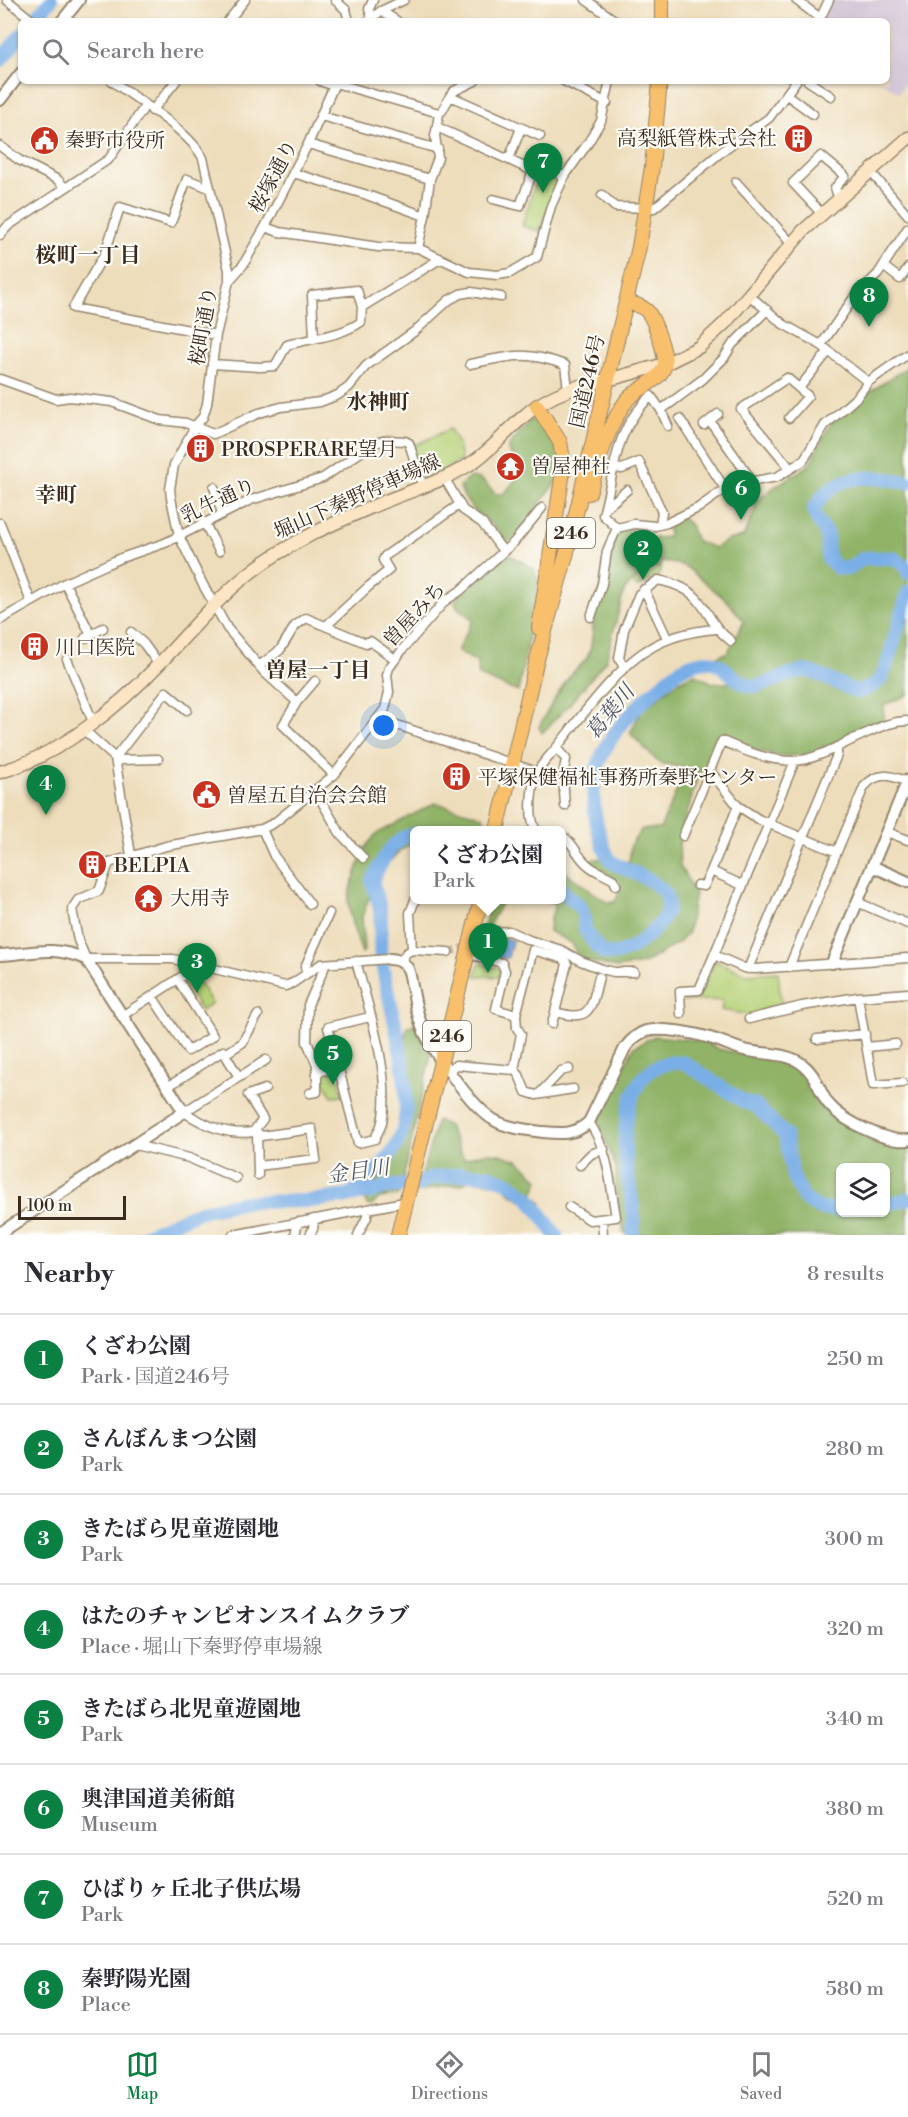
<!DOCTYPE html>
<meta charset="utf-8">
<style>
body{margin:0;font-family:"Libre Bodoni","Noto Serif JP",serif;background:#f7f7f7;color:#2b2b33}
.controls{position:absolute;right:18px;bottom:18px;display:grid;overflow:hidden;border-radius:9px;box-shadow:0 2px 4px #0004}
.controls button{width:54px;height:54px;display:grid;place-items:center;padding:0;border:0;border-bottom:2px solid #e1e1e2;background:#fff;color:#2b2b33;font:30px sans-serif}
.scale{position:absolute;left:18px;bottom:15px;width:108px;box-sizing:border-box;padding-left:6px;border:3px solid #3b2a1e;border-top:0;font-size:16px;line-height:21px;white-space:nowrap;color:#3b2a1e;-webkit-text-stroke:4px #fdfcf7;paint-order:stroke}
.you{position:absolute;left:384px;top:726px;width:21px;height:21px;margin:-15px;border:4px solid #fff;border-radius:50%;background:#1a73e8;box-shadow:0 0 0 9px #1a73e833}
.badge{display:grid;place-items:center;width:39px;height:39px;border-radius:50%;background:#0b8043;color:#fff;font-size:20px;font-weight:700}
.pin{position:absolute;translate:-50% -50px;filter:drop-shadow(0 2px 3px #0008)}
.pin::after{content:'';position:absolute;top:32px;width:21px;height:18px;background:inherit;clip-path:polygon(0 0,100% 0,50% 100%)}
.popup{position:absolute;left:410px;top:826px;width:156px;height:78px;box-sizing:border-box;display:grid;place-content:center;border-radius:9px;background:#fff;filter:drop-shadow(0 2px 4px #0005);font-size:20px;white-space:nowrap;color:#7c7c81}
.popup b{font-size:22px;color:#2b2b33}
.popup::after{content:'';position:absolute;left:50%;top:100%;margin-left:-12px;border:12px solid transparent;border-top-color:#fff}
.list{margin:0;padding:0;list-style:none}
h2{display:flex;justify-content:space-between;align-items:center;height:78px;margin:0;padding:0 24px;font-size:26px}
h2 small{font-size:20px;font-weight:400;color:#7c7c81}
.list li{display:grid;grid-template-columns:39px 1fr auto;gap:18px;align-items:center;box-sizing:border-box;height:90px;padding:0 24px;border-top:2px solid #e1e1e2}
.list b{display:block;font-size:22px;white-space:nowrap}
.list p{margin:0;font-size:20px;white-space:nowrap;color:#7c7c81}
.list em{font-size:20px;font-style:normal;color:#7c7c81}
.icon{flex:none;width:33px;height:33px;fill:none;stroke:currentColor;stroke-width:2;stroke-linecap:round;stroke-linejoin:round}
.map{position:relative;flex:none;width:908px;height:1235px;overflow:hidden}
.search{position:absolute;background:#fff;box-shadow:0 2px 4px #0004;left:18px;right:18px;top:18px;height:66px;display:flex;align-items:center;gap:15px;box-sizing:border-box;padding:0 21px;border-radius:9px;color:#7c7c81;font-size:22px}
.sheet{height:798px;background:#fff}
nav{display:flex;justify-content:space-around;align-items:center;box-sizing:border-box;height:84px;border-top:2px solid #e1e1e2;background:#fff;font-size:16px;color:#7c7c81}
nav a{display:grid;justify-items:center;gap:3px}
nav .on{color:#0b8043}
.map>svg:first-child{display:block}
.industrial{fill:#cdbed2}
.green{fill:#b6d177;stroke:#787e4a;stroke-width:1.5}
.forest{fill:#90b368;stroke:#666e43;stroke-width:1.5;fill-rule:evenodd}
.water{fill:#79aee7;stroke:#5a6c82;stroke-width:1.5}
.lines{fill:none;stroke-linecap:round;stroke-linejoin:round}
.river{stroke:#79aee7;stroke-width:14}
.minor-tunnel{stroke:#cab99c;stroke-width:8;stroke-dasharray:8 4;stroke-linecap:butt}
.minor-casing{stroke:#94846c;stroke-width:11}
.tertiary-casing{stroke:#94846c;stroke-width:14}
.secondary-casing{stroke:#94846c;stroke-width:15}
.trunk-casing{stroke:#94846c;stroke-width:16}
.minor{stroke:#fff;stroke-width:8}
.tertiary{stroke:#fff;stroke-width:10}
.secondary{stroke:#fce5c4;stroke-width:12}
.trunk{stroke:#f8bf6c;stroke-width:14}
.labels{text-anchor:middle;stroke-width:4.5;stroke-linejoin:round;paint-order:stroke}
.shield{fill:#fdfcf7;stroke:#75695f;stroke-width:1.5}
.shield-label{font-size:18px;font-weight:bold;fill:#3b2a1e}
.poi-label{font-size:20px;fill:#3b2a1e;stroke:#fdfcf7;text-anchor:start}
.street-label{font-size:20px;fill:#3b2a1e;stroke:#fdfcf7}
.neighbourhood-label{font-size:21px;font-weight:bold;fill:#3b2a1e;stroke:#fdfcf7}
.water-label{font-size:21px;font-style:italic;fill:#515864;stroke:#fdfcf7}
</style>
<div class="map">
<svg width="908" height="1235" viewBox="0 0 908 1235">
<rect width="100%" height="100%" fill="#fdfcf7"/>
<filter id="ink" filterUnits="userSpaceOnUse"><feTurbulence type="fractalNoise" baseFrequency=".0167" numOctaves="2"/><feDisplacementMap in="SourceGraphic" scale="12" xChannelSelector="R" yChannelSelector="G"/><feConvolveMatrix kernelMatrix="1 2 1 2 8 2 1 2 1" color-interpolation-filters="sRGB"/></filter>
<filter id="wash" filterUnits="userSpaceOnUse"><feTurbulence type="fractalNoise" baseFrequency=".008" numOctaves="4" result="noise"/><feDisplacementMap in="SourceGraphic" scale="24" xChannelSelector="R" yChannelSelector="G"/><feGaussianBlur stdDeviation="1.35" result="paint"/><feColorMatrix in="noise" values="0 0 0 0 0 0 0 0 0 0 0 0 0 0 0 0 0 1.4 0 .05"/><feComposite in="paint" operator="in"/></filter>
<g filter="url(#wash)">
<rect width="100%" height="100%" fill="#edb"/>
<!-- industrial -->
<path class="industrial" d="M832 0H908V79L899 93 881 81H887V21H822Z"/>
<!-- green -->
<path class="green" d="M552 174 558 178 559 181 540 231 522 226 537 177Z
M450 429 458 444 461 460 440 473 423 480 413 446Z
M647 567 661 568 658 576 638 587 632 584Z
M718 962 746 974 778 972 782 1009 755 1016 721 1010 723 1000 683 1001V995L685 993 702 992 714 963Z
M480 963 501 969 499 977 475 976Z
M193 973 212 1003 201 1011 183 983V979Z
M334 1071 337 1072 343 1095 332 1096 320 1074Z"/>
<!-- forest -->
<path class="forest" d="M908 367V695L884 705V721C864 729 811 757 793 756 767 756 744 746 721 737L705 772 659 763 630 733 642 710 679 681 694 674 713 683H729L731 669 716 657 728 652 744 621 726 600 685 566 662 561 660 567 646 566 624 591 606 660 569 705 542 733 539 727C548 710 558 692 570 676 575 669 585 663 588 656 593 645 592 631 594 619 598 589 607 558 618 530L632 529 633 540 668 537V526L682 518 690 525 696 541 715 548 728 540 743 537 755 510V503L774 487 808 466 830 425 869 392Z
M532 419 541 420 559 445 558 480 540 503 531 521 506 544C503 539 500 532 496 528 480 513 466 509 460 486L470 477C485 478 486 485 496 494H503C510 487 526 471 518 461 516 457 511 455 508 451L510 444Z
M508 554 533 568 539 582 518 692 479 676 477 662 457 651 473 620 457 607 455 600Z
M691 771 699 772 679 842 680 866 695 893 688 932 680 942 643 964 616 968 585 960 576 953 572 943 549 931 550 920 555 905 548 900H562V870L607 902H615L620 890 613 877 587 861 602 858 629 862 631 844 642 829H660L680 783Z
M435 803 482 816 488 826 486 830H414V842L399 852 385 866 371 893 362 916 364 951 362 953 352 924 348 902 351 886 365 848 376 834Z
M490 900H503L482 938Z
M414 1024 431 1054 401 1189 399 1195 379 1198 372 1206 367 1205 364 1198 365 1192 380 1178 382 1172 398 1152 405 1135 412 1097 405 1056V1033L408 1027Z
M654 1036 705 1041 718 1049 782 1062 802 1073 833 1119 889 1146 908 1145V1235H628L624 1232 615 1188 616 1168 598 1120 613 1086 634 1047ZM840 1168H886V1212H840Z
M437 1120 448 1126 464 1159C474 1155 488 1151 499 1154 506 1155 511 1160 518 1160L539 1180 533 1194 542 1203 539 1211 510 1193 502 1184 468 1180 463 1184 445 1186 417 1192Z"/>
<!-- water -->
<path class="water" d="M502 938 512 940 508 957 505 959 489 955 488 952 489 948Z"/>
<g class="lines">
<!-- river -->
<path class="river" d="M33 21 51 0
M0 61 21 35
M908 482C882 478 847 471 826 493 821 497 818 503 814 508L816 518 827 535 828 559 838 568 848 569 864 558H894L908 569V573
M562 890C568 896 576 902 581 909 586 915 583 924 586 931 589 937 597 948 603 952 621 965 670 923 668 903 666 884 638 875 624 868 620 866 614 864 611 861 608 858 605 850 603 845 579 778 602 738 652 693 667 680 679 666 700 662 725 657 730 682 751 686 763 688 795 669 807 671 822 674 842 687 858 692L873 686 881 679 888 661 908 592
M349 1196C367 1179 390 1161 400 1138 419 1096 388 1003 381 958 379 944 381 930 381 916 380 904 375 892 372 881 382 862 391 839 414 834
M886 1204 908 1199
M146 1235 201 1211 245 1202 309 1201 349 1196 371 1192 386 1187 420 1184 431 1178 462 1174 488 1175 508 1182 529 1198 556 1235
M633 1235C637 1207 626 1180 625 1152 624 1113 633 1056 685 1063L744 1102 756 1106 785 1135 793 1177 805 1200 820 1209 840 1210"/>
</g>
</g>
<g filter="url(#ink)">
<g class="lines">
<!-- minor-tunnel -->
<path class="minor-tunnel" d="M448 952 473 945"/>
<defs>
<path id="minor" d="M7 0 33 21
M335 0 346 10 349 21
M586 0 616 21
M796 0 820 18
M381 11 397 21
M372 17 369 9 373 0
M228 21 245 0
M368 21 381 11 404 0
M819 21 829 0
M112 81C139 101 188 130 203 158L229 270V281L216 335 207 404 203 417 195 426 174 465 170 489 171 498 179 536 202 583 227 628 264 672 297 702 283 725 334 775
M320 81 334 86
M564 81 607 103
M808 81 831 96
M335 83 439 113
M787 95 813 114
M450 96 454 91 475 81
M152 111 176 81
M321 116 438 149
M540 136 450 96 442 111 439 113 437 127 533 171H540L546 166 564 177
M308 144 430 179
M0 146 19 160 58 180 65 188
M509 159 521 128
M870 171 908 215
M293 173 364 194 425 216
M736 182 792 244
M209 188 187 179 171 223 120 207 105 253 73 308 216 335
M602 195 615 207 654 208 726 148 769 118 796 81
M493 199 520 206 533 171
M822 214 793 183 821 156 845 176 835 188 839 199
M265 227 279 232 378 247 418 248 469 272 497 275 510 273 537 257 551 206 564 177 588 143 601 121 610 81
M0 235 8 226 109 159 145 106
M418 248 425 216 430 179 438 158 435 135 437 127
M883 266 900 279 908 268
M229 281 243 265 265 227 308 144 336 81
M749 295 783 324 821 345 868 382
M362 307 440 259
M767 310 732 345 724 358 703 379 661 410 651 396C613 431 616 468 603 515L617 528 634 524 655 526 667 523 698 508 725 489 737 484 777 477 803 461 825 425 857 397 868 382 908 354
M821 345 853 299 878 274 908 228
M212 364 260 367 275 366 287 345C311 338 339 337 361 322L362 307 357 290 312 295 314 339
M470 364C511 356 524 350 565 365L568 389
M0 379 56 399 70 397 112 402 160 420 186 423 213 434 259 413 281 407 320 402 338 395 349 387 366 366 415 331 449 300 460 294 471 292 501 297
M800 387 828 352
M661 410 668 426
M789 418 808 396 787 378 741 409 790 468
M680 419 725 489
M710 421 748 475 749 481
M704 425 718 414
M614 468 622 469 639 462 662 512 660 524
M445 479 463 510 482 523 503 551
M214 487 222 513
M606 505H609L627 490
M204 522 219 551
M0 523 31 602
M65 583 91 635
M644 589 667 638
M591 617 602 584 607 551 617 528
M0 620 65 583 121 558 165 543 251 500 323 478 374 443 387 440 405 441 409 443 423 487
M327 625 368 587 389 570 383 560 385 556 459 505
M131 632 144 644 159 665
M85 638 103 628
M67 659 93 722
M259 666 280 650 295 626 306 618 366 643 370 641 395 659
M624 668 619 658 624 630 639 594 658 580C673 583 689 588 699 601 712 618 713 627 731 641
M297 702 315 681
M379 719 537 772
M84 730 115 758 120 760 158 759
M556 748 566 759 563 776 565 806
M115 758 166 692 187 710
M115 758 131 855
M795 761 714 955 744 968 755 969 908 958
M710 771 738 806 760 820 837 852
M315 790 340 833 363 858
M738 806 711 871 742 885
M262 829 274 856 310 904
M536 830C528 818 531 786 537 773 541 764 551 755 557 747 580 718 616 669 647 650 669 636 691 631 716 629
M887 832 908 840
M562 836C573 841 578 858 588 865 596 872 606 875 614 880L616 885
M683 836 722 741C745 751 769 761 794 761 816 760 840 745 860 736 876 729 890 721 908 721
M697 885 704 886 711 871
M857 902 908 924
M482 943 497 932 509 931 529 940 561 950 581 961 602 969 614 972H634
M412 950 410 913 415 900
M468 954 502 963 505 971 496 1009 516 1015
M389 959 321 964 293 983 285 986 173 959H86L78 940 72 909 78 900 99 891 109 863 166 846 262 829 274 823 334 775 385 709 389 692 387 675 389 668 403 649 445 601 460 591 514 542 542 508
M356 961C368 1007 392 1075 382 1122 381 1128 377 1133 375 1139L358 1143 328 1027 370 1017
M401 962 406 953 412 950 448 952
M326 964 308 1005 307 1042 317 1065V1072L339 1067
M789 967 864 787C877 771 891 775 907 782
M748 969 837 755V747
M307 972 305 967 329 913
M152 996 188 1051 213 1036 178 980
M858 997 873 1085 902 1083
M556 1012C592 1023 591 1007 599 977
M681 1014 680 991 699 990 714 955
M122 1016 199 965
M749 1019 802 1006 858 997 908 993
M817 1039 865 1034
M867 1047 896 1044
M225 1054 242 1043 258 1015
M449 1070 456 1065 514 1070 519 1075 526 1092 536 1095 573 1089
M514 1070 521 1034 517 1028 516 1015 533 950 564 959 567 964 552 1024
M169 1086 223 1051 239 1077
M310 1093 317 1092V1072
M539 1094 561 1071 569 1069
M184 1112C205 1125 227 1136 253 1132L263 1119 248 1095 265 1089
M184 1112 266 1060
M253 1132H257L261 1136 312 1129 316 1159 258 1166
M257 1132 258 1175
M135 1145 189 1158 236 1178
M580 1165 591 1154 604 1149
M569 1207 590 1220 616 1217C610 1183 609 1151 589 1122
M602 1219 603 1235
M233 1235 399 1203
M295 1235 298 1222
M310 1235 313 1229 314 1219
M358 1235 367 1217 368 1209"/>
<path id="tertiary" d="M62 21 79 0
M0 100 21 73
M872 866 908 882
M0 955C37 953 49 945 86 959L184 1112 0 1233
M389 959C397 959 404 962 408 969 411 976 411 984 413 991 415 1003 418 1016 422 1027 431 1050 473 1108 494 1120 507 1128 527 1130 543 1132 561 1134 575 1135 589 1122L625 1048C630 1041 637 1034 646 1031 661 1027 694 1033 710 1038 721 1041 733 1047 744 1050 763 1055 786 1052 802 1064 816 1074 818 1089 827 1102 840 1120 887 1143 908 1140
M832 963 908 780"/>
<path id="secondary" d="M615 378 665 364 699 347 725 323 803 231 908 138
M0 772C58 756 119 707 160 663 188 634 214 602 246 576 286 543 338 521 386 501 417 488 448 480 476 460 494 447 507 431 523 417 545 397 571 387 600 381"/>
<path id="trunk" d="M662 0V21
M537 406 560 442 564 465 539 628
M589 493C599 462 607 426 627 400 637 388 659 382 664 367 668 357 654 319 647 311 641 305 633 304 626 302
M497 830 536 663 567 552 639 247 652 167 660 81
M398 1235 481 900"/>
</defs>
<!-- minor casing -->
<use href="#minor" class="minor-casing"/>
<!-- tertiary casing -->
<use href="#tertiary" class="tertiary-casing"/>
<!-- secondary casing -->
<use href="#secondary" class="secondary-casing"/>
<!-- trunk casing -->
<use href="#trunk" class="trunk-casing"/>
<!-- minor -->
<use href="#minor" class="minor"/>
<!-- tertiary -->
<use href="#tertiary" class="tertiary"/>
<!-- secondary -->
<use href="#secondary" class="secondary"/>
<!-- trunk -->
<use href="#trunk" class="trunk"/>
</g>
</g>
<!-- icons -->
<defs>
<symbol id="building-disc" viewBox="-11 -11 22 22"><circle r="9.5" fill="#c8321e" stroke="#fdfcf7"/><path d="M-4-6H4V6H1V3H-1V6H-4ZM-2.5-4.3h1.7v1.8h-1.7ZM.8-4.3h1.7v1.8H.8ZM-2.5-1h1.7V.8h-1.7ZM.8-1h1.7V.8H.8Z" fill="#fff"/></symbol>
<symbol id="civic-disc" viewBox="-11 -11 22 22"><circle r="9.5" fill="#c8321e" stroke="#fdfcf7"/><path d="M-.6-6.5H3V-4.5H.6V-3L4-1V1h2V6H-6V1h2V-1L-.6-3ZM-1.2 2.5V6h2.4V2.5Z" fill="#fff"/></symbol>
<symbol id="temple-disc" viewBox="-11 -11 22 22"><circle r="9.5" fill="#c8321e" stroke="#fdfcf7"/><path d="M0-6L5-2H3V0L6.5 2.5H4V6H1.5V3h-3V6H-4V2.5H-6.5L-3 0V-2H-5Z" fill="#fff"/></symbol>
</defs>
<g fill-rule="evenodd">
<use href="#building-disc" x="782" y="122" width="33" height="33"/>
<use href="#civic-disc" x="28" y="124" width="33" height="33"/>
<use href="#building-disc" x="184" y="432" width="33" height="33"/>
<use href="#temple-disc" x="494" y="450" width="33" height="33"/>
<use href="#building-disc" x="18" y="630" width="33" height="33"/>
<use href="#building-disc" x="440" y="760" width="33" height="33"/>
<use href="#civic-disc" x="190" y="778" width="33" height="33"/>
<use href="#building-disc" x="76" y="848" width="33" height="33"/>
<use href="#temple-disc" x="132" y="882" width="33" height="33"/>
</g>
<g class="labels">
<!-- shield labels -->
<g class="shield">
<rect x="547" y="518" width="48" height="30" rx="4.5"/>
<rect x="423" y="1021" width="48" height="30" rx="4.5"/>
</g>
<g class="shield-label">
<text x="571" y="539">246</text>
<text x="447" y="1042">246</text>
</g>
<!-- poi labels -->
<g class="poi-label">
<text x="777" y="145" text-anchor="end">高梨紙管株式会社</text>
<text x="65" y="147">秦野市役所</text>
<text x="221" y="456">PROSPERARE望月</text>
<text x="531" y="473">曽屋神社</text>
<text x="55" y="654">川口医院</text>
<text x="478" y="784">平塚保健福祉事務所秦野センター</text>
<text x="227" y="802">曽屋五自治会会館</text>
<text x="114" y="872">BELPIA</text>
<text x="170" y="905">大用寺</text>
</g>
<!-- street labels -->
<g class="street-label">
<text transform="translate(273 176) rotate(-62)" y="7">桜塚通り</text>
<text transform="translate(203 326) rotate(-80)" y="7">桜町通り</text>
<text transform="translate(587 381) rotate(-77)" y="7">国道246号</text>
<text transform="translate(357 496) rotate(-24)" y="7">堀山下秦野停車場線</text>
<text transform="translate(218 500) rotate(-25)" y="7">乳牛通り</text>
<text transform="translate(414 614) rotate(-47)" y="7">曽屋みち</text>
</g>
<!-- neighbourhood labels -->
<g class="neighbourhood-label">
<text x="88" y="262">桜町一丁目</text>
<text x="378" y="409">水神町</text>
<text x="56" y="502">幸町</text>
<text x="318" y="677">曽屋一丁目</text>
</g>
<!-- water labels -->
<g class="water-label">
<text transform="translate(610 712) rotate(-51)" y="7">葛葉川</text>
<text transform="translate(358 1171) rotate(-8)" y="7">金目川</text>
</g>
</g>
</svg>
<div class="controls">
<button><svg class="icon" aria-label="layers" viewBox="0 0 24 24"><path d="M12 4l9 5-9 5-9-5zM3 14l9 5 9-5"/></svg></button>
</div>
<div class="scale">100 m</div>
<div class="you"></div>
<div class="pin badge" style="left:488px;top:973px">1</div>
<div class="popup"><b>くざわ公園</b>Park</div>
<div class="pin badge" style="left:643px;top:580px">2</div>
<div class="pin badge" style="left:197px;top:993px">3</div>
<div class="pin badge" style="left:46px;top:815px">4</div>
<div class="pin badge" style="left:333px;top:1085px">5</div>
<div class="pin badge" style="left:741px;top:520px">6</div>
<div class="pin badge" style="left:543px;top:193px">7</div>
<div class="pin badge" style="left:869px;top:327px">8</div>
<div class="search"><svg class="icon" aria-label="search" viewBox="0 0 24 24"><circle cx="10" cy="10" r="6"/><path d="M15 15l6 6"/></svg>Search here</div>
</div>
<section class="sheet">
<h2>Nearby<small>8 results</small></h2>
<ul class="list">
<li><span class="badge">1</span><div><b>くざわ公園</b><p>Park · 国道246号</p></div><em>250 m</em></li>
<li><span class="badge">2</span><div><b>さんぼんまつ公園</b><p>Park</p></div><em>280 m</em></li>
<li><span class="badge">3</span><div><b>きたばら児童遊園地</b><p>Park</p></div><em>300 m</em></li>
<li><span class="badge">4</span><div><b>はたのチャンピオンスイムクラブ</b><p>Place · 堀山下秦野停車場線</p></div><em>320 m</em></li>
<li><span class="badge">5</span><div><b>きたばら北児童遊園地</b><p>Park</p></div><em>340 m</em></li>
<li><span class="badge">6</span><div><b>奥津国道美術館</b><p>Museum</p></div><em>380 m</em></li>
<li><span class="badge">7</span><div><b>ひばりヶ丘北子供広場</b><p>Park</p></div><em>520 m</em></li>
<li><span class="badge">8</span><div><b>秦野陽光園</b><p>Place</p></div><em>580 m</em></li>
</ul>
</section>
<nav>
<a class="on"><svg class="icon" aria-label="map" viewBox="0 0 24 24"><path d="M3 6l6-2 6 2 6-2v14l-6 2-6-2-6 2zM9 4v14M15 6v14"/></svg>Map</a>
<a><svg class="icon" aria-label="directions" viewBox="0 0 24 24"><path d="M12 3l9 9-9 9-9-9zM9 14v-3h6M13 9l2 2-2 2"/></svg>Directions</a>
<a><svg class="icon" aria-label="saved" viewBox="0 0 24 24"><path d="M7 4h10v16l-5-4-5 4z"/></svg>Saved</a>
</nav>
